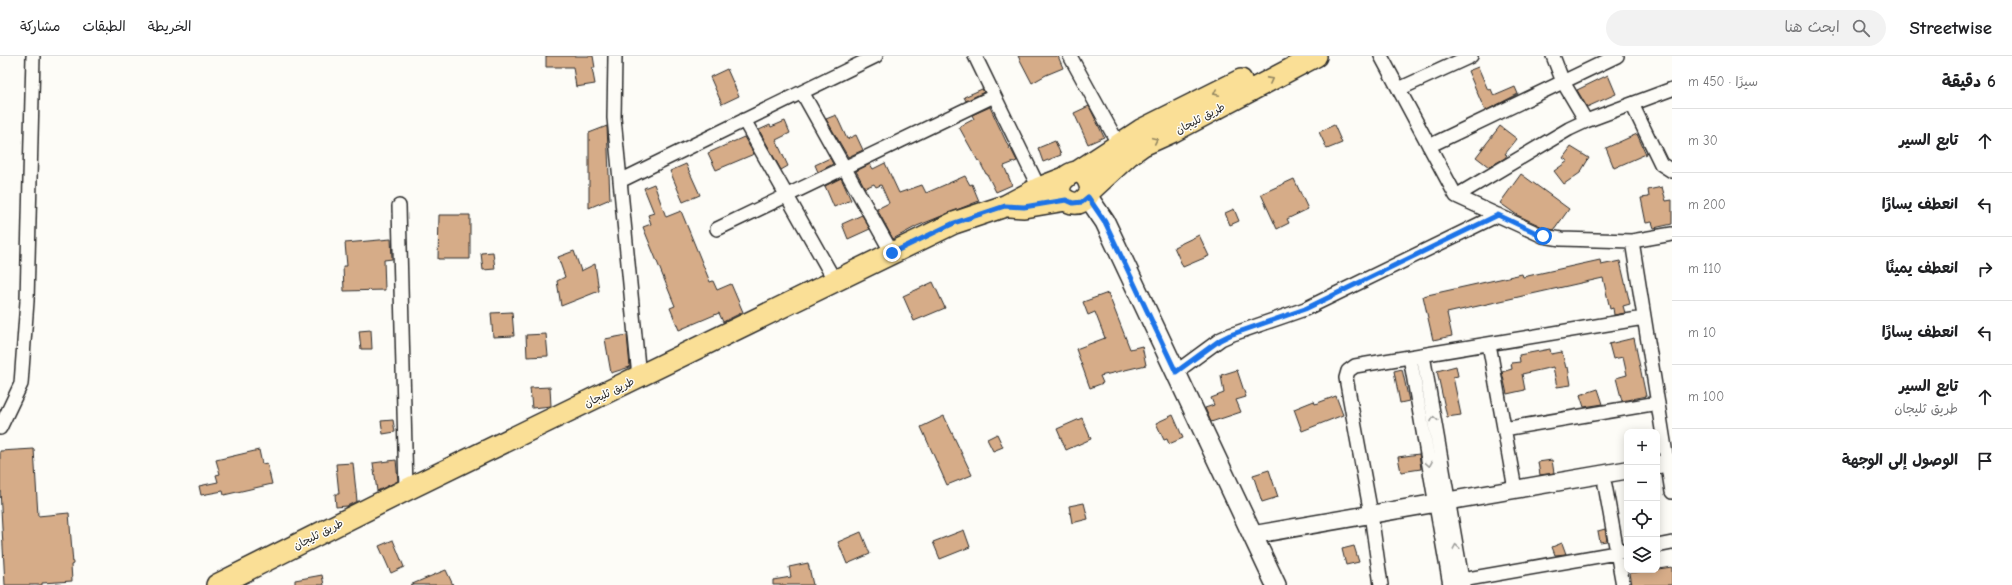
<!DOCTYPE html>
<html lang="ar">
<meta charset="utf-8">
<style>
body{margin:0;font-family:"Comic Neue","Playpen Sans Arabic",sans-serif;background:#f2f2f2;color:#202124;direction:rtl}
.controls{position:absolute;right:12px;bottom:12px;display:grid;overflow:hidden;border-radius:8px;box-shadow:0 2px 10px #0003}
.controls button{width:36px;height:36px;display:grid;place-items:center;padding:0;border:0;border-bottom:1px solid #e0e0e0;background:#fff;color:#202124;font:20px sans-serif}
.stop{position:absolute;width:12px;height:12px;margin:-9px;border:3px solid #1a73e8;border-radius:50%;background:#fff}
.stop.end{background:#1a73e8;border-color:#fff;box-shadow:0 1px 4px #0008}
.list{margin:0;padding:0;list-style:none}
h2{display:flex;justify-content:space-between;align-items:center;height:52px;margin:0;padding:0 16px;font-size:17px}
h2 small{font-size:13px;font-weight:400;color:#757577}
.list li{display:grid;grid-template-columns:26px 1fr auto;gap:12px;align-items:center;box-sizing:border-box;height:64px;padding:0 16px;border-top:1px solid #e0e0e0}
.list b{display:block;font-size:15px;white-space:nowrap}
.list p{margin:0;font-size:13px;white-space:nowrap;color:#757577}
.list em{font-size:13px;font-style:normal;color:#757577}
.icon{flex:none;width:22px;height:22px;fill:none;stroke:currentColor;stroke-width:2;stroke-linecap:round;stroke-linejoin:round}
.map{position:relative;flex:none;width:1672px;height:529px;overflow:hidden;direction:ltr}
header{display:flex;align-items:center;gap:24px;box-sizing:border-box;height:56px;padding:0 20px;background:#fff;border-bottom:1px solid #e0e0e0}
header strong{font-size:19px}
nav{display:flex;gap:22px;margin-inline-start:auto;font-size:14px}
.search{width:280px;height:36px;background:#f2f2f2;display:flex;align-items:center;gap:10px;box-sizing:border-box;padding:0 14px;border-radius:22px;color:#757577;font-size:15px}
main{display:flex}
aside{flex:1;background:#fff}
.map>svg:first-child{display:block}
.building{fill:#d6ac88;stroke:#2b2b2b}
.lines{fill:none;stroke-linecap:round;stroke-linejoin:round}
.minor-casing{stroke:#2b2b2b;stroke-width:16}
.tertiary-casing{stroke:#2b2b2b;stroke-width:20}
.secondary-casing{stroke:#2b2b2b;stroke-width:22}
.primary-casing{stroke:#2b2b2b;stroke-width:24}
.minor{stroke:#fdfcf7;stroke-width:13}
.tertiary{stroke:#fdfcf7;stroke-width:17}
.secondary{stroke:#fdfcf7;stroke-width:19}
.primary{stroke:#fadf96;stroke-width:21}
.oneway{stroke:#928560}
.oneway2{stroke:#9e9e9b}
.route{stroke:#1a73e8;stroke-width:5}
.labels{text-anchor:middle;stroke-width:3;stroke-linejoin:round;paint-order:stroke}
.street-label{font-size:11px;fill:#2b2b2b;stroke:#fdfcf7}
</style>
<header>
<strong>Streetwise</strong>
<div class="search"><svg class="icon" aria-label="search" viewBox="0 0 24 24"><circle cx="10" cy="10" r="6"/><path d="M15 15l6 6"/></svg>ابحث هنا</div>
<nav><a>الخريطة</a><a>الطبقات</a><a>مشاركة</a></nav>
</header>
<main>
<aside>
<h2>6 دقيقة<small>سيرًا · 450 m</small></h2>
<ul class="list">
<li><svg class="icon" aria-label="ahead" viewBox="0 0 24 24"><path d="M12 20V5M6 11l6-6 6 6"/></svg><div><b>تابع السير</b></div><em>30 m</em></li>
<li><svg class="icon" aria-label="left" viewBox="0 0 24 24"><path d="M17 20v-9H6M10 6l-5 5 5 5"/></svg><div><b>انعطف يسارًا</b></div><em>200 m</em></li>
<li><svg class="icon" aria-label="right" viewBox="0 0 24 24"><path d="M7 20v-9h11M14 6l5 5-5 5"/></svg><div><b>انعطف يمينًا</b></div><em>110 m</em></li>
<li><svg class="icon" aria-label="left" viewBox="0 0 24 24"><path d="M17 20v-9H6M10 6l-5 5 5 5"/></svg><div><b>انعطف يسارًا</b></div><em>10 m</em></li>
<li><svg class="icon" aria-label="ahead" viewBox="0 0 24 24"><path d="M12 20V5M6 11l6-6 6 6"/></svg><div><b>تابع السير</b><p>طريق ثليجان</p></div><em>100 m</em></li>
<li><svg class="icon" aria-label="arrive" viewBox="0 0 24 24"><path d="M6 21V4h12l-3 4 3 4H6"/></svg><div><b>الوصول إلى الوجهة</b></div></li>
</ul>
</aside>
<div class="map">
<svg width="1672" height="529" viewBox="0 0 1672 529">
<rect width="100%" height="100%" fill="#fdfcf7"/>
<filter id="ink" filterUnits="userSpaceOnUse"><feTurbulence type="fractalNoise" baseFrequency=".025" numOctaves="2"/><feDisplacementMap in="SourceGraphic" scale="8" xChannelSelector="R" yChannelSelector="G"/><feConvolveMatrix kernelMatrix="1 2 1 2 8 2 1 2 1" color-interpolation-filters="sRGB"/></filter>
<g filter="url(#ink)">
<!-- building -->
<path class="building" d="M546 0H593L595 12H592L595 28 576 31 573 11H546Z
M1018 0H1058L1063 12 1046 19 1032 27Z
M1478 11 1488 34 1491 33 1494 40 1515 31 1518 38 1485 55 1468 15Z
M727 13 739 40 722 48 710 21Z
M1608 19 1616 38 1587 51 1577 34Z
M982 33 984 36 966 45 964 41Z
M1089 50 1104 81 1088 88 1074 57Z
M990 51 1010 94 1011 93 1017 105 1004 110 1012 129 996 136 987 118H986L979 104 978 105 959 71 974 63 972 59Z
M836 59 847 83 856 79 863 94 848 101 826 63Z
M785 65 790 77 776 84 788 110 781 114 759 74 770 69 771 71Z
M1334 69 1342 87 1327 93 1319 76Z
M607 70 610 143 589 152V77Z
M1500 70 1517 83 1505 98 1507 99 1505 102 1489 111 1476 101Z
M1637 78 1646 98 1614 112 1606 92Z
M744 81 754 98 716 114 708 97Z
M1055 85 1061 99 1043 106 1038 92Z
M1571 91 1589 102 1580 117 1564 128 1554 115 1568 105 1563 102Z
M830 102 833 108 818 116 815 109Z
M885 107 899 137 922 129 926 137 965 120 970 129 972 128 979 145 917 170 893 183 877 153 889 147 881 129 876 131 874 128 865 132 856 115 870 108 873 113Z
M686 108 700 139 683 146 670 115Z
M1521 118 1569 153 1554 174 1545 172 1517 159 1500 147Z
M841 122 851 144 834 151 825 130Z
M1294 123 1308 153 1287 163 1289 167 1277 173 1261 138Z
M654 128 666 161 681 155 710 226 713 225 717 234 731 228 743 256 723 266 719 257 679 274 670 252 675 250 643 171 651 168 648 159 654 157 644 132Z
M1662 131 1666 145 1672 144V168L1654 172 1652 166 1646 167 1641 142 1649 141 1648 134Z
M1234 153 1239 165 1230 169 1225 157Z
M439 159H470V203H438Z
M862 159 870 173 848 183 842 168Z
M1199 179 1209 200 1183 211 1174 191Z
M391 183 392 203 384 204 385 234 344 235 343 210H347L345 187Z
M574 195 581 215 595 208 599 235 561 250 557 225 565 221 558 201Z
M493 196 495 213 483 214 481 197Z
M1600 204 1601 209 1620 205 1630 248 1623 250 1625 257 1614 259 1613 252 1610 253 1603 222 1447 257 1452 280 1433 284 1423 240 1522 218 1523 221Z
M933 226 945 252 914 265 903 240Z
M1108 237 1130 293 1142 290 1146 309 1100 320 1103 327 1090 332 1076 293 1105 282 1095 256 1088 259 1083 246Z
M512 256 514 280 493 281 491 257Z
M371 274 372 293H361L359 275Z
M546 278 548 300 527 301 526 279Z
M627 279 630 311 611 317 605 283Z
M1634 282 1646 340 1622 345 1616 322 1627 319 1623 301 1613 303 1609 288Z
M1550 293 1551 298 1562 296 1566 312 1568 311 1571 329 1557 331 1553 311 1522 318 1525 334 1507 338 1502 316 1512 313 1511 307 1520 306 1519 299Z
M1456 310 1458 320 1453 321 1461 359 1447 361 1437 315Z
M1402 313 1409 345 1400 347 1394 315Z
M1237 314 1246 341 1236 344 1241 356 1211 366 1205 352 1214 349 1211 342 1224 337 1221 319Z
M550 331 551 350 532 352 530 332Z
M1598 333 1603 348 1584 351 1580 339Z
M1336 340 1343 359 1302 375 1294 353 1314 345 1315 348Z
M1173 359 1183 382 1169 388 1167 383 1164 384 1156 367Z
M944 360 972 419 947 429 921 371Z
M1082 362 1091 383 1066 394 1057 373Z
M393 364 395 376 383 378 381 365Z
M997 378 1003 391 993 395 987 383Z
M34 393 38 460 69 457 73 508 71 509 72 525 42 527V529H5L0 433V395Z
M259 394 262 408 267 407 272 428 224 439 223 435 201 439 199 430 218 426 216 419 220 418 216 404Z
M1419 398 1421 413 1401 416 1398 401Z
M396 404 398 425 377 435 373 407Z
M1552 404 1554 417 1540 419 1538 406Z
M353 407 357 445 347 450 336 451 335 438H339L336 408Z
M1269 414 1278 441 1262 446 1253 419Z
M1084 447 1088 463 1072 467 1069 450Z
M1605 473 1607 485 1600 486 1598 475Z
M964 474 970 491 940 503 933 486Z
M861 476 870 498 847 508 838 486Z
M393 484 404 511 391 517 379 490Z
M1562 487 1566 498 1555 499 1552 491Z
M1354 490 1359 506 1346 509 1342 493Z
M808 507 813 529H773V524L791 521 789 511Z
M1672 511V529H1632L1630 517Z
M446 514 453 529H410L436 518Z
M322 519 324 529H295V524Z"/>
<g class="lines">
<defs>
<path id="minor" d="M615 0 614 62 639 321
M975 0 1039 132
M1070 0 1119 89 1124 94
M1381 0 1456 140 1569 73 1586 65 1672 33
M1553 0 1563 26 1586 65
M1399 33 1471 0
M802 36 892 197
M1632 48 1661 108 1672 115
M744 64 835 225
M1429 90 1617 0
M620 125 876 0
M1456 140 1543 180 1561 183 1632 185
M399 150 406 434
M717 173 994 40
M1672 178 1632 185 1672 436
M1489 288 1515 433
M1423 299 1463 529
M1410 301 1450 529
M1176 316 1221 283 1230 279 1305 253 1498 159
M0 372 21 328 27 245 33 0
M1504 373 1658 347
M1605 429 1623 529
M1657 490 1672 487
M1462 524 1627 495
M1381 529 1371 458 1346 322 1348 315 1355 310 1644 262"/>
<path id="tertiary" d="M1657 409 1672 406
M1252 479 1627 414"/>
<path id="secondary" d="M1088 141 1105 166 1276 529"/>
<path id="primary" d="M1077 116 1141 74 1241 24
M1091 134C1085 95 1043 131 1067 145 1079 151 1087 144 1091 134L1129 99 1143 89 1174 75 1316 0
M1009 150 1024 151 1066 144
M217 529 406 434 954 167 1005 150 1039 132 1062 123"/>
</defs>
<!-- minor casing -->
<use href="#minor" class="minor-casing"/>
<!-- tertiary casing -->
<use href="#tertiary" class="tertiary-casing"/>
<!-- secondary casing -->
<use href="#secondary" class="secondary-casing"/>
<!-- primary casing -->
<use href="#primary" class="primary-casing"/>
<!-- minor -->
<use href="#minor" class="minor"/>
<!-- tertiary -->
<use href="#tertiary" class="tertiary"/>
<!-- secondary -->
<use href="#secondary" class="secondary"/>
<!-- primary -->
<use href="#primary" class="primary"/>
</g>
<!-- one-way arrows -->
<defs><path id="oneway-chevron" d="M-2-3.5L2.5 0L-2 3.5" fill="none" stroke-width="1.6" stroke-linecap="round" stroke-linejoin="round"/></defs>
<g class="oneway">
<use href="#oneway-chevron" transform="translate(1270 24) rotate(-28)"/>
<use href="#oneway-chevron" transform="translate(1216 37) rotate(153)"/>
<use href="#oneway-chevron" transform="translate(1155 84) rotate(-25)"/>
</g>
<g class="oneway2">
<use href="#oneway-chevron" transform="translate(1434 363) rotate(-100)"/>
<use href="#oneway-chevron" transform="translate(1429 408) rotate(80)"/>
<use href="#oneway-chevron" transform="translate(1456 491) rotate(-100)"/>
</g>
</g>
<g class="lines" filter="url(#ink)">
<!-- route -->
<path class="route" d="M892 197 954 167 1005 150 1024 151 1066 144 1073 147 1082 146 1088 141 1105 166 1176 316 1220 284 1230 279 1305 253 1498 159 1543 180"/>
</g>
<g class="labels">
<!-- street labels -->
<g class="street-label">
<text transform="translate(1200 62) rotate(-28)" y="4">طريق ثليجان</text>
<text transform="translate(609 336) rotate(-26)" y="4">طريق ثليجان</text>
<text transform="translate(318 478) rotate(-27)" y="4">طريق ثليجان</text>
</g>
</g>
</svg>
<div class="controls">
<button>+</button>
<button>−</button>
<button><svg class="icon" aria-label="locate" viewBox="0 0 24 24"><circle cx="12" cy="12" r="6"/><path d="M12 2v4M12 18v4M2 12h4M18 12h4"/></svg></button>
<button><svg class="icon" aria-label="layers" viewBox="0 0 24 24"><path d="M12 4l9 5-9 5-9-5zM3 14l9 5 9-5"/></svg></button>
</div>
<div class="stop" style="left:1543px;top:180px"></div>
<div class="stop end" style="left:892px;top:197px"></div>
</div>
</main>
